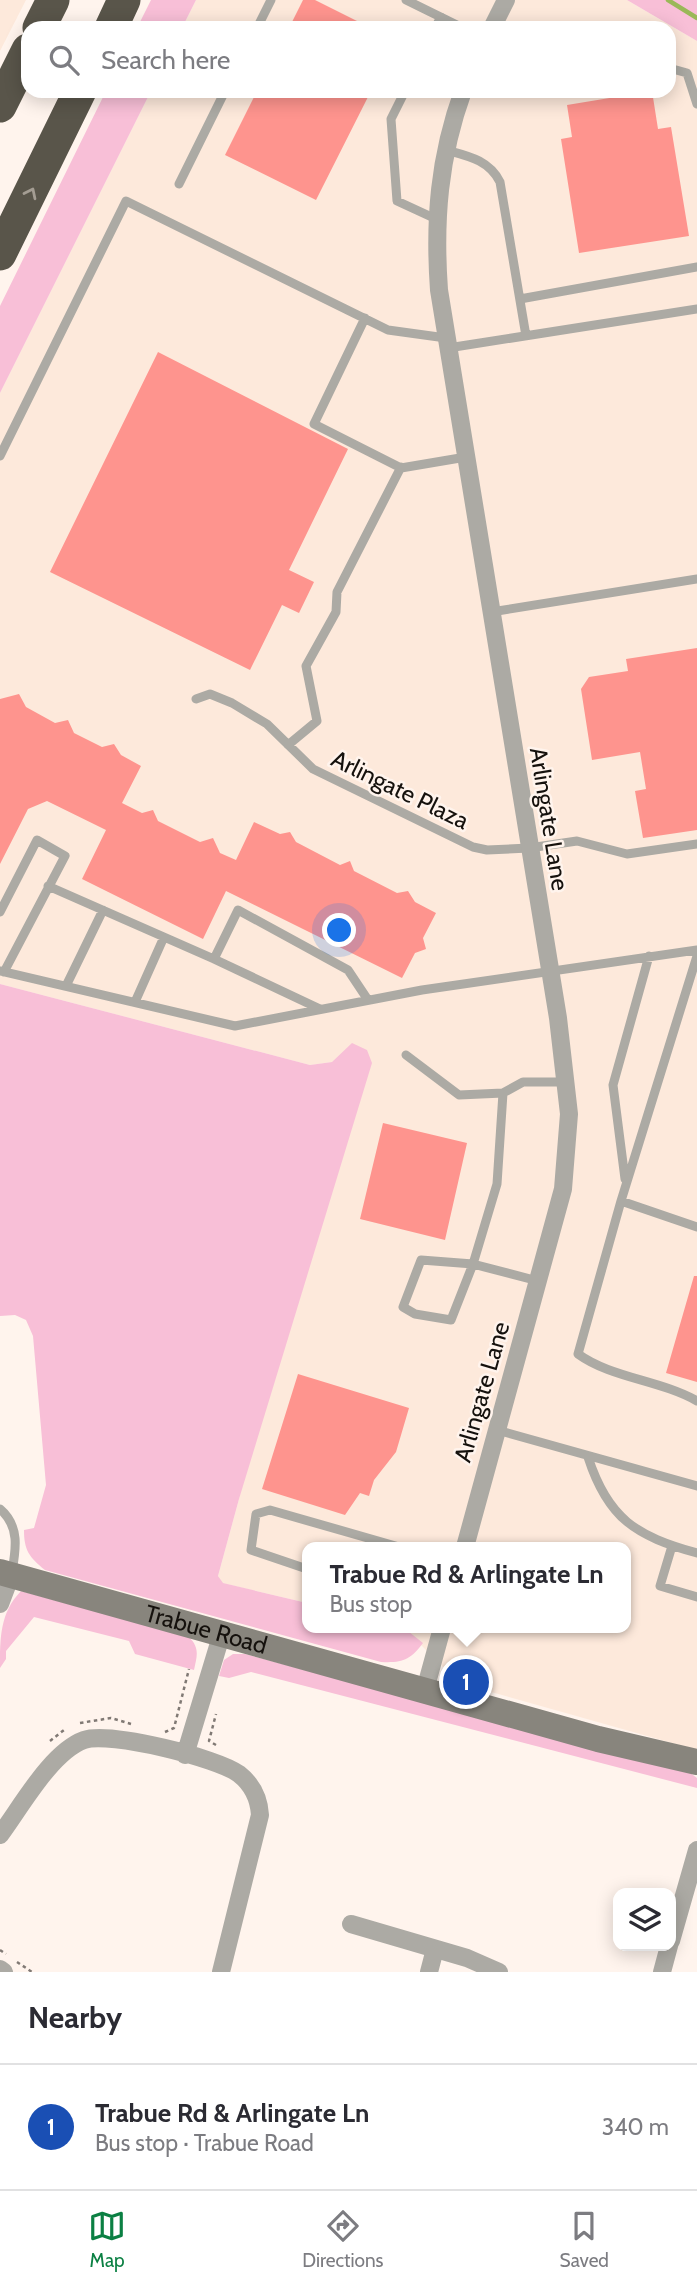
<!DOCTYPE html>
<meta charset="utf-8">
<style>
body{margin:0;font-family:Cabin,sans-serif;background:#f2f2f3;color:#2b2b33}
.controls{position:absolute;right:21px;bottom:21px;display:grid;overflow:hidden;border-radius:14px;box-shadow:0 4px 18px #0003}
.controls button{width:63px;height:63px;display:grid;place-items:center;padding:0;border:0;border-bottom:2px solid #e1e1e2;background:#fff;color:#2b2b33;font:35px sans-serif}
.you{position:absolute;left:340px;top:931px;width:24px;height:24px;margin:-18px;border:5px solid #fff;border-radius:50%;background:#1a73e8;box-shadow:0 0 0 10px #1a73e833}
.badge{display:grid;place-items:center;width:46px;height:46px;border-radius:50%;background:#0b8043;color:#fff;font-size:23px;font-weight:700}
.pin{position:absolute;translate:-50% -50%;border:4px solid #fff;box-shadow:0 2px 7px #0006}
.popup{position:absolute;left:302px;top:1542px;width:329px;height:91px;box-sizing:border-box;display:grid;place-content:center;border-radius:14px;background:#fff;filter:drop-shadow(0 2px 5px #0005);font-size:23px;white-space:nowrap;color:#7c7c81}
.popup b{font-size:26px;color:#2b2b33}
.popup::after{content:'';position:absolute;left:50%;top:100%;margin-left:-14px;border:14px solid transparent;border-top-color:#fff}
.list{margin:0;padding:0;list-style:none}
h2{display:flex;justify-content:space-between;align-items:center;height:91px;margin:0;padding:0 28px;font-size:30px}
h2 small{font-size:23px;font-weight:400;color:#7c7c81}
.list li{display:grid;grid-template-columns:46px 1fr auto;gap:21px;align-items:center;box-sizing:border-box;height:126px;padding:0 28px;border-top:2px solid #e1e1e2}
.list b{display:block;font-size:26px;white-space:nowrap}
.list p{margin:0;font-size:23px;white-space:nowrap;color:#7c7c81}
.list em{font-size:23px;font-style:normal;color:#7c7c81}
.icon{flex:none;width:38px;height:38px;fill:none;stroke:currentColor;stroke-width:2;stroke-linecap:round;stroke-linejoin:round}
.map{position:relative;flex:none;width:697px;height:1972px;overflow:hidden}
.search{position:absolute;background:#fff;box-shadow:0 4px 18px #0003;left:21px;right:21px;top:21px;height:77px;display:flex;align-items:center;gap:18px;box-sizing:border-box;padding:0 24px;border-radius:21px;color:#7c7c81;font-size:26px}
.sheet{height:217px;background:#fff}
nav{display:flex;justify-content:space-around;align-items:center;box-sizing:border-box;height:98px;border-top:2px solid #e1e1e2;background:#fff;font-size:19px;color:#7c7c81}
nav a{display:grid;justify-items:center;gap:4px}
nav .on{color:#0b8043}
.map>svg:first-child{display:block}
.built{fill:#fde9db}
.green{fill:#f8bfd7}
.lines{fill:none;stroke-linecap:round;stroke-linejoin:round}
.stream{stroke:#9ab858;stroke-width:4.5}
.building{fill:#fe948e}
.path{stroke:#807974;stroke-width:2.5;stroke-dasharray:3.5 3.5;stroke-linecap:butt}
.service{stroke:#acaaa4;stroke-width:9}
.minor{stroke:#acaaa4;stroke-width:18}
.secondary{stroke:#88857d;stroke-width:26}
.motorway{stroke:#59554a;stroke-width:33}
.oneway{stroke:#a49d93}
.labels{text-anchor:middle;stroke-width:5;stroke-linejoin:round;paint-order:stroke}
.street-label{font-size:24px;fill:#15110d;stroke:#fff4ed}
</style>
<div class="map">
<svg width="697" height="1972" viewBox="0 0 697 1972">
<rect width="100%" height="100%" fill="#fff4ed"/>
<!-- built -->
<path class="built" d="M0 0H26L0 51Z
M196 0H627L697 41V1750L459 1683 404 1628H625V1547H307V1603L222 1583 218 1576 239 1499 332 1062 310 1065 0 984V393L151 91H669V28H182Z"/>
<!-- green -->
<path class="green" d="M151 0H196L182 28H137Z
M627 0H697V41Z
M106 91H151L0 393V306Z
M0 984 310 1065 332 1062 352 1043 367 1050 372 1063 239 1499 218 1576 223 1583 307 1603V1628H404L423 1643C410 1660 403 1663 381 1662L45 1570C29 1557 24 1550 24 1530L34 1528 46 1485 33 1336 26 1320 15 1315 0 1316Z
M21 1591 189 1637C200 1648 197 1656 194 1670L135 1654 129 1641 34 1617 6 1651V1659L0 1668C0 1637 0 1613 21 1591Z
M233 1654H245L689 1772 697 1778V1788L251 1672 229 1678 219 1676 224 1660Z"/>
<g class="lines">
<!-- stream -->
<path class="stream" d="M668 0 697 18"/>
</g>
<!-- building -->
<path class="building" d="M303 0H315L371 28H289Z
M257 91H371L316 200 225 155Z
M652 91 658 129 671 127 689 236 579 253 561 139 572 137 567 105Z
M158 352 348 449 289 570 314 582 299 613 282 605 250 670 50 572Z
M697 648V830L643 838 635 791 646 789 640 752 592 760 581 689 589 677 628 671 626 659Z
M19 694 26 707 55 723 68 720 74 733 102 747 114 744 121 755 141 766 122 803 142 813 153 810 158 821 200 842 213 838 220 853 236 860 254 822 280 834 290 832 296 842 340 865 350 861 354 871 397 893 408 891 415 902 436 913 423 938 426 949 415 953 402 978 226 891 203 939 82 879 106 830 47 801 28 809 0 864V699Z
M383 1123 467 1143 445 1240 360 1219Z
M694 1276H697V1382L666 1373Z
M298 1374 409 1408 396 1452 374 1480 369 1496 360 1493 345 1515 262 1489Z"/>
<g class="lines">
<!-- path -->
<path class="path" d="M80 1723 111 1718 131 1724
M165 1732 174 1728 189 1669
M50 1741 64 1730
M216 1745 209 1741 216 1714
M0 1950 6 1954
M17 1962 32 1972"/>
<!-- service -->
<path class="service" d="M406 0 463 28
M257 28 271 0
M435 28 441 17
M669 68 687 73 697 104
M405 91 391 119 397 201 436 219
M446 150C468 156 489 160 500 182L526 336
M179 184 225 91
M520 299 697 267
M365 318 314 424 401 468 466 457
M448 348 697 309
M0 456 126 201 388 330 446 338
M491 612 697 579
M196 699 210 694 232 703 267 724 313 769 473 847 487 850 529 848 577 841 627 854 697 844
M288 745 317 721 306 666 336 612 337 592 401 467
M48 886 214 959 238 910 348 970 368 1000
M0 912 37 840 65 856 4 972
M214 959 320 1009
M0 971 235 1026 422 990 697 950
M66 986 103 910
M135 1002 164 937
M406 1055 459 1095 503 1093 497 1184 473 1264 451 1320 415 1314 403 1307 421 1260 473 1264 538 1281
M503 1093 523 1082H567
M625 1179 613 1085 649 956
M621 1201 697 956
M697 1227 621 1201 578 1354C611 1378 660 1380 697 1401
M497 1430 697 1486
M588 1457C608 1519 636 1536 697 1553
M0 1509C20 1526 16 1549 12 1572
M672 1546 660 1586 697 1597
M307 1569 251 1550 256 1514 270 1510 399 1547"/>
<!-- minor -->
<path class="minor" d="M492 28 506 0
M463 91C439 157 434 220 439 290L558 1018 569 1114 563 1189 465 1547
M0 1604 11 1575
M425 1690 442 1628
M185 1755 222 1633
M0 1835C21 1807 51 1752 84 1740 109 1731 218 1758 239 1774 253 1785 259 1798 260 1815L221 1972
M351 1924 467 1958 499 1972
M671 1941 697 1850
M0 1969 4 1972
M429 1972 435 1949
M662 1972 669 1946"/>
<!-- secondary -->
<path class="secondary" id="s1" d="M0 1572 598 1739 697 1762"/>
<!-- motorway -->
<path class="motorway" d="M39 28 53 0
M111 28 124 0
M0 106 28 50
M0 254 80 91"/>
</g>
<!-- one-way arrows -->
<defs><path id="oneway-chevron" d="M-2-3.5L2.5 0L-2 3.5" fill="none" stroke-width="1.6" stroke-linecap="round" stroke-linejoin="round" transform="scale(1.75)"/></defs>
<use class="oneway" href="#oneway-chevron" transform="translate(31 193) rotate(-64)"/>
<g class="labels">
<!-- street labels -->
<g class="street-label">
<text transform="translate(400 790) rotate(26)" y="8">Arlingate Plaza</text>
<text transform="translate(549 819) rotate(81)" y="8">Arlingate Lane</text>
<text transform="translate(482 1392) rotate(-74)" y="8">Arlingate Lane</text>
<text dy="8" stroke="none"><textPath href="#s1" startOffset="214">Trabue Road</textPath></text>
</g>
</g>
</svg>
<div class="controls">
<button><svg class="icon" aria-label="layers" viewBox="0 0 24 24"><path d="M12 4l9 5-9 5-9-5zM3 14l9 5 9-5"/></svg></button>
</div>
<div class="you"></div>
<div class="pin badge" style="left:466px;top:1682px;background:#1a4fb4">1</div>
<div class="popup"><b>Trabue Rd &amp; Arlingate Ln</b>Bus stop</div>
<div class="search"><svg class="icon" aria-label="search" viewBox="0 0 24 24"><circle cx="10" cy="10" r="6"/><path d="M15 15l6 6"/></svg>Search here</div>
</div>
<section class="sheet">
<h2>Nearby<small></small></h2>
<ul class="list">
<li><span class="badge" style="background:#1a4fb4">1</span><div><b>Trabue Rd &amp; Arlingate Ln</b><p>Bus stop · Trabue Road</p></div><em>340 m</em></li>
</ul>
</section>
<nav>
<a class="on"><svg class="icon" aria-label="map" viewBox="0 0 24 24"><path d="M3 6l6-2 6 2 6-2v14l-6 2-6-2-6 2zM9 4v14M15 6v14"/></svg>Map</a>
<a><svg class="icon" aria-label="directions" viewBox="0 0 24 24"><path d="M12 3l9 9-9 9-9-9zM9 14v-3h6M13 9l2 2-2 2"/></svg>Directions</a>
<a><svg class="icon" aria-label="saved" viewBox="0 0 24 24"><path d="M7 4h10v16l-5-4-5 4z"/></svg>Saved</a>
</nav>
